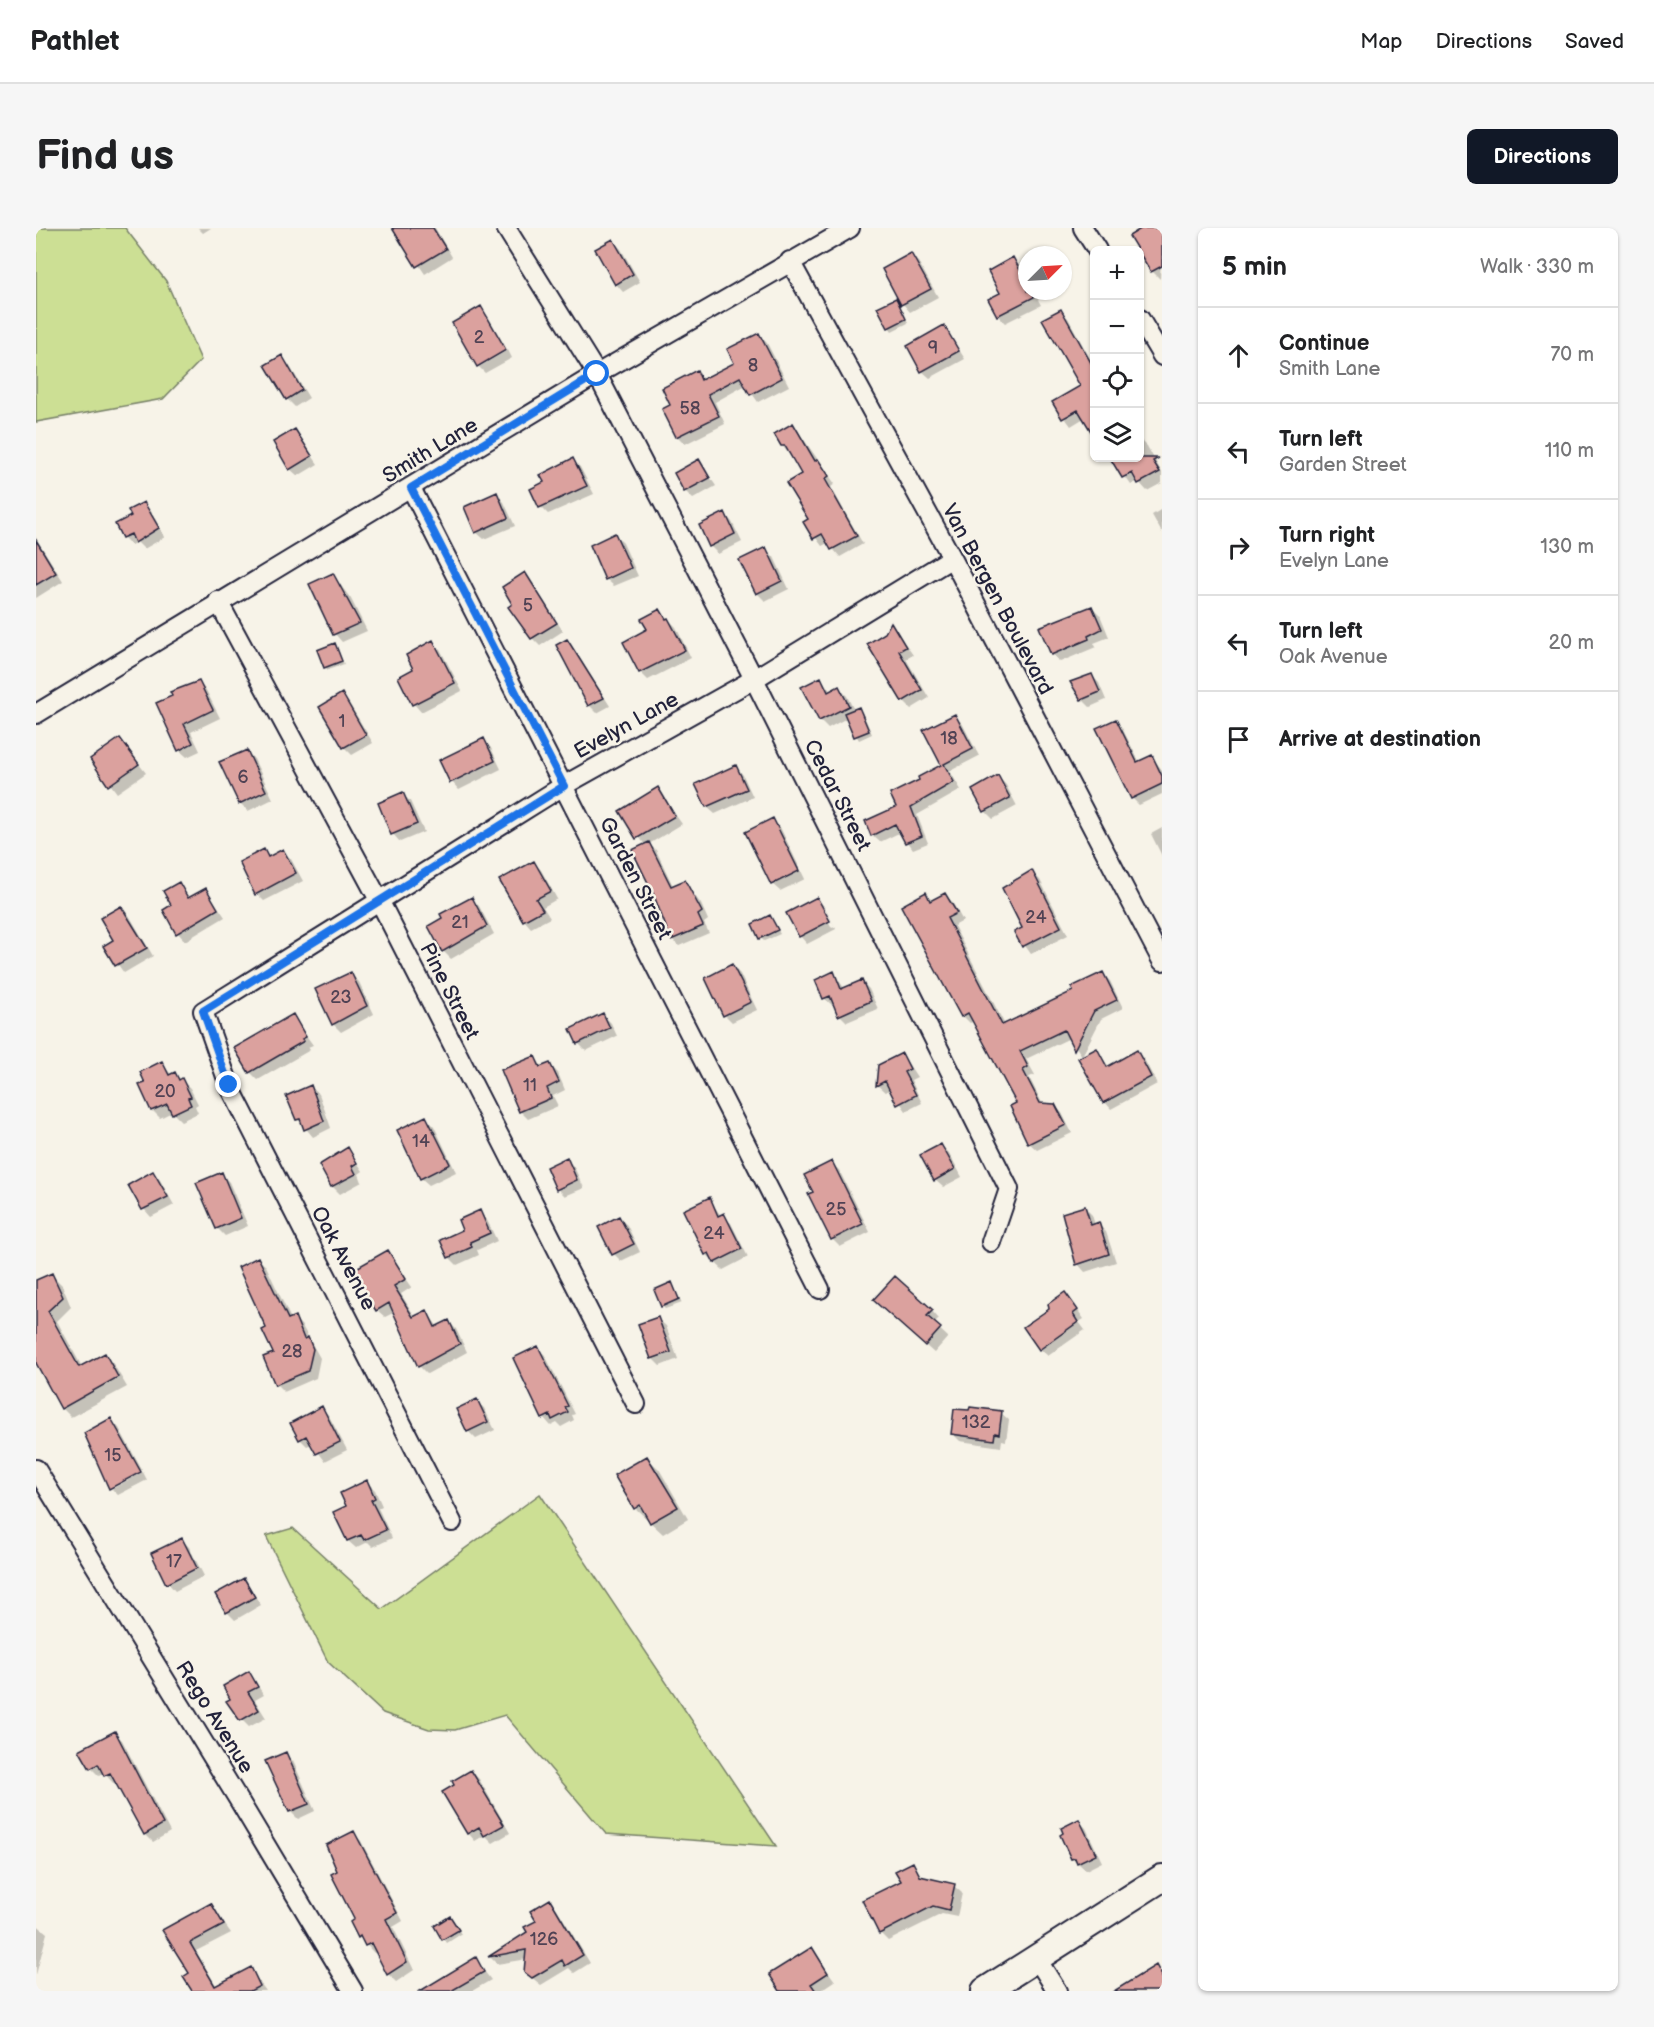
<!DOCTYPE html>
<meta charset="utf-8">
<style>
body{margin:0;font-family:"Balsamiq Sans",sans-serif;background:#f6f6f6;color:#202124}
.controls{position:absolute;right:18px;top:18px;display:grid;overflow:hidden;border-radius:9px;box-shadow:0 2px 4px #0004}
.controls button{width:54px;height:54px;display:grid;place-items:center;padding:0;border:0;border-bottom:2px solid #e0e0e0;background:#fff;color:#202124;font:30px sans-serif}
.compass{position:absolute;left:982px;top:18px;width:54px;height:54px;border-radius:50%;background:#fff;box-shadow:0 2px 4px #0004;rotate:66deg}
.stop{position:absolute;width:18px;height:18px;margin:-14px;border:4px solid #1a73e8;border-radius:50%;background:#fff}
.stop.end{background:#1a73e8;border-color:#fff;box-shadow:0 2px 6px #0008}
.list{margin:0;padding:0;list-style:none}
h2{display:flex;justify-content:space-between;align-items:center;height:78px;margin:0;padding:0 24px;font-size:26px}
h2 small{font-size:20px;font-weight:400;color:#757577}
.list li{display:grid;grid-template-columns:39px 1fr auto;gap:18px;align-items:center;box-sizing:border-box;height:96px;padding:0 24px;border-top:2px solid #e0e0e0}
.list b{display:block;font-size:22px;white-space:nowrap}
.list p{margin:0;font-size:20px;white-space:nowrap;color:#757577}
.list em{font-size:20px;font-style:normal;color:#757577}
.icon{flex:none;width:33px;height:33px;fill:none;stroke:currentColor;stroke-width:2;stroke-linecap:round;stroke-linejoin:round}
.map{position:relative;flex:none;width:1126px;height:1763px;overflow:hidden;border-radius:9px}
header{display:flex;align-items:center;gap:36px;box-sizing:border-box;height:84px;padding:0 30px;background:#fff;border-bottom:2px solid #e0e0e0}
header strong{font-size:28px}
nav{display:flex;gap:33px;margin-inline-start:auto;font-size:21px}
.intro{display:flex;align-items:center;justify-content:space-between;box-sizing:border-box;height:144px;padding:0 36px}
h1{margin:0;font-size:42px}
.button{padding:15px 27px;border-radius:9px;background:#111827;color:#fff;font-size:21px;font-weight:700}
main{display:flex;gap:36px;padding:0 36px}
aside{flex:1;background:#fff;border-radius:9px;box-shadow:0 2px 4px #0004}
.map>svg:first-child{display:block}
.green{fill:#ccdf94;stroke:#778068;stroke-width:1.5}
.shadow{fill:#0003;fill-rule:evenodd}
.building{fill:#dba19e;stroke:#22223b;stroke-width:1.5}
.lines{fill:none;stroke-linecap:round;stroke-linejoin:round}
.street-casing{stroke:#22223b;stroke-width:22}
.secondary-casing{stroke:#22223b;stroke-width:30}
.street{stroke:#f7f3e8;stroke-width:18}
.secondary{stroke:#f7f3e8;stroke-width:26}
.route{stroke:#1a73e8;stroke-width:8}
.labels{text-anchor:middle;stroke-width:5;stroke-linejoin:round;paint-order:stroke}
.number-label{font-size:18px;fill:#504254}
.street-label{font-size:21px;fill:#22223b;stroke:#f7f3e8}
</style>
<header>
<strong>Pathlet</strong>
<nav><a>Map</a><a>Directions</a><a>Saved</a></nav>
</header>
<div class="intro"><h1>Find us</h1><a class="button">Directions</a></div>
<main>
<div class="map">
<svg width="1126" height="1763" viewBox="0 0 1126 1763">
<rect width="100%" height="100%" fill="#f7f3e8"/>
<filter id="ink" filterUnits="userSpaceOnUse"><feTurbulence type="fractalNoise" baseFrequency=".0167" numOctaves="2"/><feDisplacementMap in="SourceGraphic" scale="12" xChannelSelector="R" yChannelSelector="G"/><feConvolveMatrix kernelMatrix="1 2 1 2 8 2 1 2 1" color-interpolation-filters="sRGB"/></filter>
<g filter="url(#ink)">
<!-- green -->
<path class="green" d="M0 0H89L130 53 165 132 127 171 0 194Z
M504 1266 740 1618 570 1606 469 1487 419 1502 393 1501 347 1485 292 1434 230 1308 257 1300 346 1381Z"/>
<!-- shadow -->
<path class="shadow" d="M162 0H175L167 5Z
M358 0H399L416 29 389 46Z
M1109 0H1118L1126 10 1124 51 1116 43Z
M577 13 585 21 604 54 587 64 580 56Z
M875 27 883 35 902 69 874 84 867 76 848 42Z
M977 31 991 51V63H997L1005 77 969 95 962 88Z
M863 76 872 95 856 103 853 99Z
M445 80 452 88 470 120 442 136Z
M1024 83 1032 90 1058 138V203L1048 190 1035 198 1018 175 1046 159Z
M908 99 929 131 894 150 886 143Z
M723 107 731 115 753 158 722 174 710 157 679 174 689 196 649 216 641 208 636 178 660 144 668 152 700 135Z
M472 122 476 130 449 145 443 139Z
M246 129 253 137 273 170 259 179 251 171Z
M757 196 799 256 795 259 827 316 804 329 792 315 786 318 769 295 774 292 767 246 746 217Z
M259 203 282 236 262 248 254 241Z
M1104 211 1111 218 1126 245V255L1111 263 1102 253 1095 257 1076 230H1104Z
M536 232 544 239 558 266 512 286 505 279 510 255Z
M663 233 680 258 657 271 649 263Z
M460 266 468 274 479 298 448 311 440 304Z
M107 276 115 283 129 309 108 321 101 314 95 317 87 309Z
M1126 281V305L1116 287Z
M689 286 696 294 706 314 682 326 674 318Z
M579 307 587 315 602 348 578 358 570 351Z
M0 310 27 353 0 370Z
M730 321 738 329 753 361 729 373 721 365Z
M489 346 527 403 504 418 496 410 479 377Z
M297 347 315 371 331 403 306 414 299 406Z
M1056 379 1064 387 1073 409 1058 415 1060 419 1024 434 1017 427 1005 400Z
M624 383 640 399 655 430 612 452 605 445 589 414 613 402Z
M856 397 877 427 870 431 893 470 875 481 867 473 851 406Z
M531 413 538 421 574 478 561 485 553 477Z
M396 414 404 421 426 463 385 484 378 476 364 450 379 442Z
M299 417 308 436 292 442 289 439Z
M1055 447 1063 455 1070 472 1054 479 1046 471Z
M785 450 795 464 803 460 811 468 818 482 823 481 826 484 836 506 823 512 811 490 792 500 784 492Z
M163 455 170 462 184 490 155 504 164 523 151 529 143 522 122 476 150 458Z
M305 467 313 475 337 515 316 527 308 519 285 479Z
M918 488 926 495 943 528 914 543 925 562 881 587 892 615 877 621 865 604 844 614 836 607 907 537Z
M1079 493 1086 500 1104 535 1116 529 1126 542V566L1103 577 1096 570Z
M84 512 110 545 81 565 56 532Z
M448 512 455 520 465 541 423 562 416 554Z
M210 523 218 531 237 571 212 583 204 575Z
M700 539 707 547 717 569 679 586 671 579Z
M962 549 970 557 981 578 957 591 949 583Z
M621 561 646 596 613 616 620 622 637 658 648 653 665 676 672 692 668 695 673 705 643 718 636 711 609 617 585 583Z
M366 566 374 573 388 604 364 614 357 606Z
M736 592 744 599 769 651 744 663 736 656Z
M1126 600V628L1115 606Z
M228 623 235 630 247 623 255 631 267 653 228 673 221 666Z
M498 635 505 642 521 671 507 679 514 690 495 700 488 692Z
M996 644 1004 652 1032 707 995 726 980 705 988 701Z
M142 656 154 670 170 661 189 689 149 713 142 705 137 678Z
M890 666 897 673 909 666 916 674 927 693 918 698 969 797 1039 763 1067 746 1074 753 1087 780 1065 791 1046 828 1034 810 990 831 999 847 993 849 1007 877H1018L1026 885 1036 905 1001 922 993 915 982 876 938 793 934 795 927 788Z
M435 671 443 678 458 706 415 731 407 723Z
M781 671 789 679 800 701 771 716 764 708ZM784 678H788L799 699 796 700Z
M85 679 93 687 117 728 88 745 69 719 79 713Z
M734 688 744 706 728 713 725 710Z
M696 738 704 746 721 782 696 794 689 787Z
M797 745 809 761 826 754 833 761 842 781 811 794 804 787 799 776 796 777 788 770Z
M315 746 323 754 338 786 305 804 297 796Z
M567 787 575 795 581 808 550 823 542 815Z
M256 788 277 817 272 819 274 822 222 852 214 844Z
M1061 822 1073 839 1101 824 1108 831 1121 856 1075 881 1069 874Z
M866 826 881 849 875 852 886 875 870 883 855 861 849 864 841 857Z
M499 829 507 840 514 837 522 845 529 862 517 868 522 878 492 891 484 883Z
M126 835 136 848 139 846 154 860 162 876 159 878 162 885 145 893 136 884 124 890 116 882Z
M275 859 283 866 295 900 277 909 262 891Z
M390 890 398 898 420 944 393 957 385 950Z
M905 917 913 925 926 949 907 959 899 952Z
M312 921 327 943 323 946 326 954 304 966 296 958Z
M530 931 538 939 548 960 529 968 522 961Z
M795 935 803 942 834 1004 804 1019 796 1011 779 964Z
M117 944 124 952 138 977 115 989 108 981 94 957Z
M185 946 193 954 212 998 189 1008 181 1000Z
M673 971 685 988 695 995 712 1029 687 1042 670 1026Z
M1048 979 1056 987 1059 997 1062 996 1070 1004 1080 1034 1049 1044 1042 1036Z
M444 984 451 992 461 1013 441 1022 443 1027 421 1037 413 1029 428 1003Z
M583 990 591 997 604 1024 585 1033 578 1026Z
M351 1024 376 1059 365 1066 379 1089 391 1084 402 1099 413 1094 420 1101 431 1124 391 1146 383 1138 359 1084 349 1089 341 1082Z
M222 1031 230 1038 255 1091 258 1090 266 1098 284 1130 280 1150 248 1164 240 1156 238 1126Z
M16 1047 26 1057 35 1079 21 1093 46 1139 69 1127 78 1137 91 1159 35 1189 26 1180 0 1132V1054Z
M636 1056 646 1075 629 1081 626 1078Z
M1036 1074 1048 1091 1043 1094 1049 1102 1012 1128 1004 1121 1014 1081Z
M847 1080 896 1083 903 1091 898 1096 912 1109 898 1125Z
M622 1091 630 1098 642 1131 624 1138 616 1130Z
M501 1120 509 1127 539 1186 536 1187 538 1192 525 1199 521 1195 515 1198 508 1190 479 1131Z
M440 1173 448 1180 459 1202 440 1211 433 1204 422 1182Z
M286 1180 293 1188 311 1222 289 1233 276 1216 271 1218 264 1211Z
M935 1184 965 1185 973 1192 970 1213 966 1212 965 1219 924 1213 916 1205Z
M75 1192 83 1200 106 1242 76 1258V1261Z
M611 1230 623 1241 652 1291 627 1306 599 1280Z
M107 1244 111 1252 82 1267 76 1261Z
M331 1254 339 1262 346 1278 342 1280 356 1310 337 1319 332 1314 320 1320 312 1313 299 1285 312 1278Z
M146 1312 153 1319 168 1348 139 1363 132 1355Z
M208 1352 225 1377 199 1392 191 1384Z
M213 1445 228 1467 219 1472 230 1490 213 1499 206 1492 196 1471Z
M78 1505 86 1512 134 1604 117 1614 109 1606 80 1554 77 1555 68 1545 63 1548 55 1540Z
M249 1526 257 1533 279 1583 262 1591 254 1583Z
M435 1543 443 1551 474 1605 457 1615 449 1607 439 1613 432 1605Z
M1042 1592 1050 1600 1066 1634 1050 1642 1037 1631 1030 1606Z
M318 1605 325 1613 367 1693 357 1699 378 1742 360 1754 352 1746 341 1724 338 1725 323 1709 320 1692Z
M877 1636 888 1651 918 1658 926 1665 921 1689 906 1686 852 1713 844 1705Z
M514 1673 521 1681 554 1735 538 1745 533 1740 505 1757 489 1744 491 1731 461 1736 454 1729 493 1705Z
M175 1677 195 1705 160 1723 181 1759 214 1741 230 1763H157L155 1746 128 1702Z
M417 1693 425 1706 411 1715 400 1699Z
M0 1696 11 1705 0 1747Z
M776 1721 799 1753 784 1763H746Z
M439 1731 455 1752 436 1763H387Z"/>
<!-- building -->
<path class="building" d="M356 0H397L410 21 380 39Z
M1106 0H1126V38L1115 44 1093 8Z
M577 11 597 46 579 57 559 21Z
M875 25 895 61 865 77 846 41Z
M977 29 991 55V63H995L998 69 961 88 952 71 964 65 952 43Z
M860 70 870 91 852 100 841 79Z
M445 78 470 122 441 139 416 95Z
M1025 81 1059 142V210L1042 182 1026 191 1016 174 1044 158 1006 91Z
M908 97 923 123 885 144 871 118Z
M723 105 746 150 714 167 704 149 672 166 683 188 640 209 626 181 634 177 626 160 661 142 665 152 698 135 691 121Z
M246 127 266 162 250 172 229 137Z
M757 195 779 233 782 231 793 248 789 251 821 308 795 322 786 306 777 311 767 294 772 291 750 255 765 246 749 218H745L738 206Z
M259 201 276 228 253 242 237 214Z
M537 230 551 258 503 280 494 261 508 254 504 247Z
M1074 230H1123L1117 233 1124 244 1102 256 1096 245 1086 250Z
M663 231 674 250 648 264 638 245Z
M461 264 472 290 439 305 428 279Z
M108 274 123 300 99 315 95 306 86 310 79 296 95 288 92 282Z
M689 284 699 306 673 319 663 297Z
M579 305 595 340 569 352 554 317Z
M0 312 20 345 0 357Z
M730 319 746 353 720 366 703 332Z
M489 344 521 395 495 411 472 379 476 376 466 359Z
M297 345 324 395 297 407 273 356Z
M1056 378 1066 401 1052 408 1053 411 1015 427 1003 399Z
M624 381 630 391 632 390 649 422 603 445 587 414 611 401 605 391Z
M855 394 870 419 863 423 886 462 866 474 831 416 849 405Z
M531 411 568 470 552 478 520 417Z
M397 412 419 455 376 477 362 449 377 441 370 427Z
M299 415 306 433 288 440 281 422Z
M1056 446 1064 464 1045 472 1034 454Z
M785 449 792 464 803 458 813 478 783 493 765 459Z
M163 453 177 482 148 496 157 515 142 523 120 475 136 468 134 464Z
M306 465 330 507 307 520 283 479Z
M823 479 833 503 818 509 808 485Z
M919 486 937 521 908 536 918 554 875 579 886 608 869 615 859 596 835 608 829 593 860 579 854 566 883 552 882 549 905 537 887 502Z
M1080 491 1101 534 1116 527 1126 548V556L1095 571 1060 500Z
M84 510 103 536 72 558 54 531Z
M448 510 459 533 414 555 403 532Z
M211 522 230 563 203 576 183 534Z
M700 537 711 561 670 579 659 556Z
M962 547 974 570 948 584 936 562Z
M622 559 639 588 600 611 583 583Z
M367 564 381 596 355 607 342 575Z
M737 590 763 643 735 657 709 604Z
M613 614 635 658 649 652 666 684 662 687 667 698 635 712 617 665 596 622Z
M228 621 232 629 247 621 260 645 219 667 203 634Z
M498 633 515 663 500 671 507 682 487 693 463 652Z
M996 642 1025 699 986 719 978 704 986 700 966 660Z
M143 654 152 670 170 660 182 681 140 706 127 682 135 677 127 663Z
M890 664 894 673 909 665 921 685 911 690 966 797 1037 763 1035 759 1067 744 1081 772 1058 783 1038 822 1028 802 984 823 992 839 987 842 1004 875 1019 876 1030 897 992 916 974 878 980 875 932 785 925 789 865 678Z
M436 669 451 698 406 724 392 698 406 690 404 686Z
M781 669 794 693 763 709 750 685Z
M85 678 111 720 79 738 67 718 77 712 64 690Z
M734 687 742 702 723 711 716 696Z
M696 736 715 774 687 788 669 750Z
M798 743 805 761 826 752 835 773 802 788 794 768 787 771 779 752Z
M315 744 331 778 296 797 279 761Z
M567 785 574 800 541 816 534 801Z
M257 786 270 809 266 811 268 813 213 845 198 820Z
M1061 820 1071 839 1101 822 1115 849 1067 875 1042 830Z
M866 825 874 841 868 844 880 867 861 877 849 853 840 858 842 837Z
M499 828 504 839 514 835 523 854 511 860 515 870 483 884 465 842Z
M126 833 133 847 139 844 143 852 146 850 155 869 152 870 155 877 136 886 131 876 115 883 103 857 109 855 104 844Z
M275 857 288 893 268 902 264 891 260 892 250 868Z
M390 888 414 936 384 951 361 902Z
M905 916 919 941 898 953 884 927Z
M312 919 321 935 316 938 320 946 295 959 283 937Z
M531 929 541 952 520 962 510 939Z
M796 933 827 996 795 1012 772 966 777 964 768 947Z
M117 943 132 969 106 982 92 957Z
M186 944 205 990 180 1001 160 955Z
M674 969 682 988 688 985 706 1021 678 1035 673 1025 669 1027 647 982Z
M1049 978 1055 997 1063 994 1073 1026 1040 1037 1026 985Z
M444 982 454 1005 434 1014 436 1019 412 1030 404 1012 426 1002 422 992Z
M583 988 598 1016 576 1027 562 999Z
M352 1022 370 1051 358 1058 377 1089 391 1082 399 1099 413 1092 424 1116 382 1139 353 1075 340 1083 315 1043Z
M222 1029 252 1091 259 1088 268 1111 272 1109 277 1121 272 1143 239 1157 227 1129 237 1125 226 1102 230 1100 202 1039Z
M16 1045 27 1069 12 1083 43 1139 69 1125 82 1149 25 1181 0 1135V1052Z
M859 1048 897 1082 891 1088 905 1100 889 1118 837 1072Z
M636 1054 643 1071 625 1079 618 1062Z
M1029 1064 1042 1082 1037 1086 1042 1094 1003 1122 987 1099 1013 1081 1012 1076Z
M622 1089 635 1124 615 1131 602 1096Z
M502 1118 532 1178 529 1179 532 1184 516 1192 514 1187 506 1191 477 1130Z
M441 1171 452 1194 431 1204 420 1181Z
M286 1178 304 1214 280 1226 270 1208 263 1212 254 1195Z
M934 1179 966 1183 963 1206 959 1205 958 1212 915 1206 918 1181 933 1182Z
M75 1190 105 1244 73 1261 48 1205Z
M611 1228 642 1279 614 1295 604 1277 598 1281 578 1247Z
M331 1252 339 1270 335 1272 350 1302 328 1312 325 1307 311 1313 297 1284 310 1278 304 1265Z
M146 1310 161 1340 130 1356 115 1325Z
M208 1350 219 1369 190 1385 179 1366Z
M213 1443 222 1459 212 1464 223 1482 204 1493 190 1473 194 1471 187 1458Z
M79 1503 127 1596 108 1607 74 1545 68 1548 62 1536 54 1541 43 1522Z
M250 1524 273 1576 253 1584 229 1533Z
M435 1542 468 1597 448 1608 443 1599 431 1606 406 1564 418 1557 416 1553Z
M1043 1591 1060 1626 1041 1635 1039 1630 1035 1631 1024 1607 1027 1605 1025 1600Z
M318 1603 361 1685 350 1691 371 1734 351 1747 335 1715 329 1718 324 1708 322 1710 314 1694 318 1691 295 1646 301 1643 290 1617Z
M877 1634 884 1648 919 1656 913 1682 897 1678 843 1706 826 1672 865 1653 859 1643Z
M514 1671 547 1727 529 1738 526 1732 496 1750 488 1744 490 1722 452 1729 491 1704 488 1699 500 1693 494 1683Z
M175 1675 188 1697 154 1715 179 1758 215 1739 224 1758 214 1763H156L147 1749 153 1745 126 1702Z
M414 1688 423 1702 406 1712 398 1698Z
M776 1719 792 1745 775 1756 780 1763H744L733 1746Z
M440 1729 448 1744 415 1763H384Z
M1120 1737 1126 1748V1763H1078Z"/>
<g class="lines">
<defs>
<path id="street" d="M470 0 561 146 718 451 973 961 955 1014
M1047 0 1061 22
M754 33 916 330 1126 733
M1104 91 1126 128
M375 260 784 1061
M182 373 343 672 600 1176
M0 486 561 146 814 0
M0 1241 204 1574 317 1763
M416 1294 193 857 167 783 527 558 718 451 916 330
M1001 1731 1021 1763"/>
<path id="secondary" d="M949 1763 1126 1650"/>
</defs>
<!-- street casing -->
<use href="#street" class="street-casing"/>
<!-- secondary casing -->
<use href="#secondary" class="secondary-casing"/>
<!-- street -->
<use href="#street" class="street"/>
<!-- secondary -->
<use href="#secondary" class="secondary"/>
</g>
</g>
<g class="lines" filter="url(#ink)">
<!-- route -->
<path class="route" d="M193 857 167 783 528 558 375 260 561 146"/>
</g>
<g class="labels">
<!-- number labels -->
<g class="number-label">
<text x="443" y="115">2</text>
<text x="897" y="126">9</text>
<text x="717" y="143">8</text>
<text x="654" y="186">58</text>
<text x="492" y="383">5</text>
<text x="306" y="499">1</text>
<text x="913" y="516">18</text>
<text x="207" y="555">6</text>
<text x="1000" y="695">24</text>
<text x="424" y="700">21</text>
<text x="305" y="775">23</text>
<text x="494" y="863">11</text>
<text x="129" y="869">20</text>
<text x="385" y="919">14</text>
<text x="800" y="987">25</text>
<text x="678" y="1011">24</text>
<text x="256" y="1129">28</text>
<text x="940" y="1200">132</text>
<text x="77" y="1233">15</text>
<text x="138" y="1339">17</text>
<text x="508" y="1717">126</text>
</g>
<!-- street labels -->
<g class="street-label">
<text transform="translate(394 222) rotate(-31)" y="7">Smith Lane</text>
<text transform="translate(962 371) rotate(62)" y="7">Van Bergen Boulevard</text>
<text transform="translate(590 497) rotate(-29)" y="7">Evelyn Lane</text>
<text transform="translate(802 567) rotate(63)" y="7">Cedar Street</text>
<text transform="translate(600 650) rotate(63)" y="7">Garden Street</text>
<text transform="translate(414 763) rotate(63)" y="7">Pine Street</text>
<text transform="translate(308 1030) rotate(62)" y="7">Oak Avenue</text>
<text transform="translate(179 1489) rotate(58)" y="7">Rego Avenue</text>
</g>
</g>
</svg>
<div class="controls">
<button>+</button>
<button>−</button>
<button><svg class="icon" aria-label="locate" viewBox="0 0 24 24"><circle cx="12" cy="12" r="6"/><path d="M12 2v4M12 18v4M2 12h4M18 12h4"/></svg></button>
<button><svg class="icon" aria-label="layers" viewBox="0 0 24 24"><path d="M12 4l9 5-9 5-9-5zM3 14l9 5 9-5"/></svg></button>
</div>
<svg class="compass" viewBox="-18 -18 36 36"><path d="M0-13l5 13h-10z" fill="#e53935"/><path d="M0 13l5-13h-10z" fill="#757577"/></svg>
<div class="stop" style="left:561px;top:146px"></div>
<div class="stop end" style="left:193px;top:857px"></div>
</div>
<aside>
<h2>5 min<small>Walk · 330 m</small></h2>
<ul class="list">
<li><svg class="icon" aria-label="ahead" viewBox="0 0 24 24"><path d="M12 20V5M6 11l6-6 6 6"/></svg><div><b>Continue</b><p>Smith Lane</p></div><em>70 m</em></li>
<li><svg class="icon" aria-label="left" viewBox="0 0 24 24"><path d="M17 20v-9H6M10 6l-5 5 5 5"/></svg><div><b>Turn left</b><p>Garden Street</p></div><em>110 m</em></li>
<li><svg class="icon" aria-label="right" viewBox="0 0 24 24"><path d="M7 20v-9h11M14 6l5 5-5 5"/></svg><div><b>Turn right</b><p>Evelyn Lane</p></div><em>130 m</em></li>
<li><svg class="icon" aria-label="left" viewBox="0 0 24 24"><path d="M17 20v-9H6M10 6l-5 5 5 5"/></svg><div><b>Turn left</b><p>Oak Avenue</p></div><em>20 m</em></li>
<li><svg class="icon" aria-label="arrive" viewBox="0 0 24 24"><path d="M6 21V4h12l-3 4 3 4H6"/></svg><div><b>Arrive at destination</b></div></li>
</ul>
</aside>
</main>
